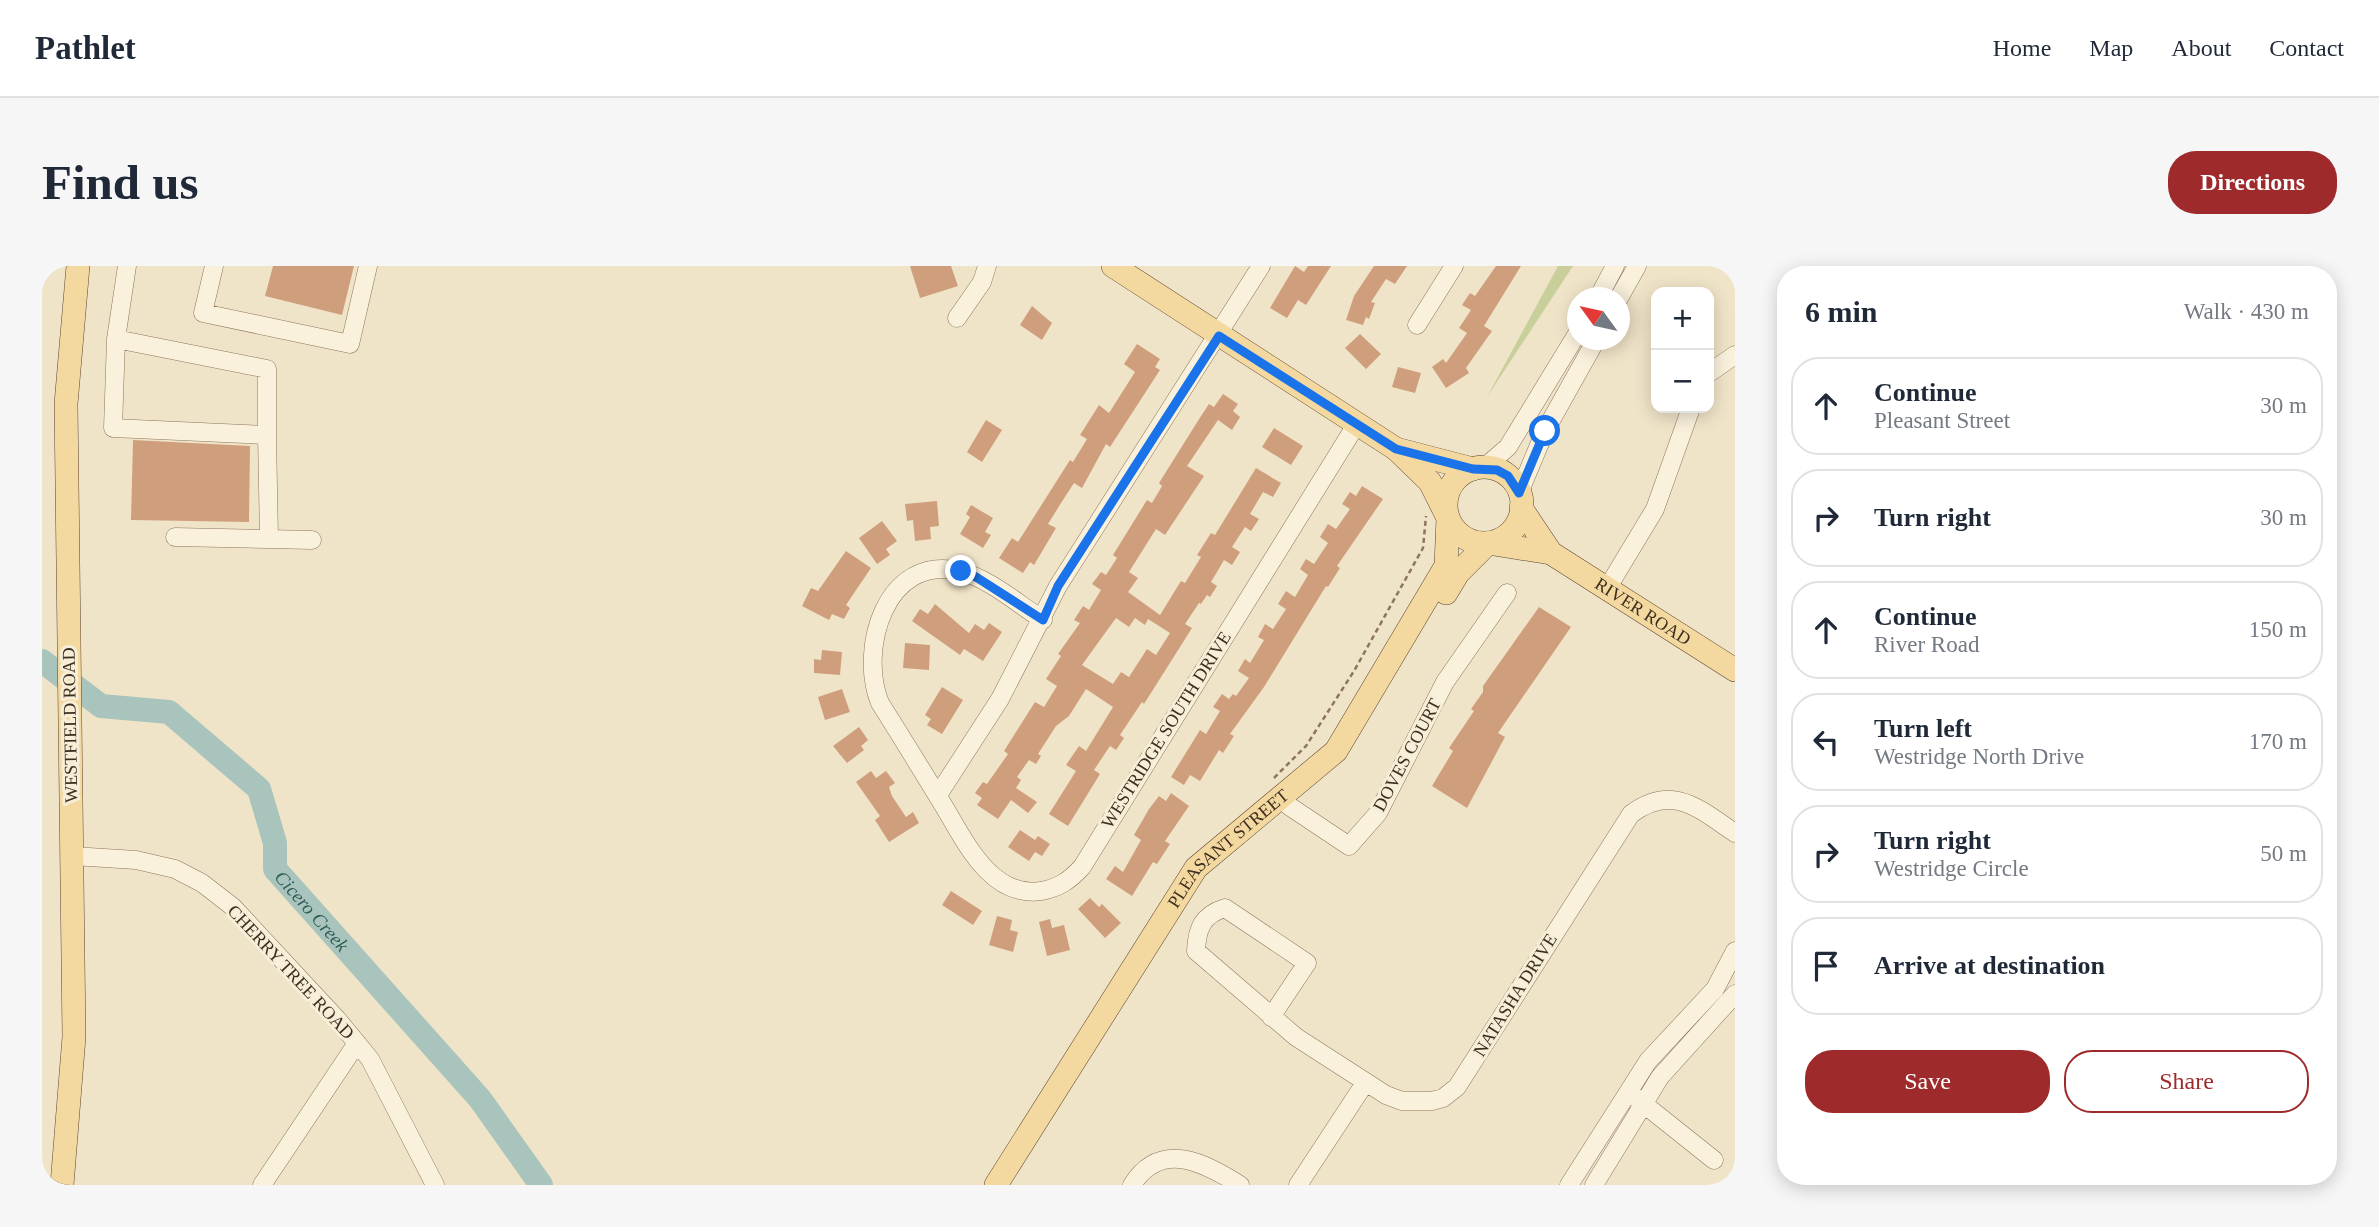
<!DOCTYPE html>
<meta charset="utf-8">
<style>
body{margin:0;font-family:"Times New Roman",serif;background:#f6f6f7;color:#1f2937}
.controls{position:absolute;right:21px;top:21px;display:grid;overflow:hidden;border-radius:14px;box-shadow:0 4px 18px #0003}
.controls button{width:63px;height:63px;display:grid;place-items:center;padding:0;border:0;border-bottom:2px solid #e0e1e3;background:#fff;color:#1f2937;font:35px sans-serif}
.compass{position:absolute;left:1525px;top:21px;width:63px;height:63px;border-radius:50%;background:#fff;box-shadow:0 4px 18px #0003;rotate:303deg}
.stop{position:absolute;width:21px;height:21px;margin:-16px;border:5px solid #1a73e8;border-radius:50%;background:#fff}
.stop.end{background:#1a73e8;border-color:#fff;box-shadow:0 2px 7px #0008}
.list{margin:0;padding:0;list-style:none}
h2{display:flex;justify-content:space-between;align-items:center;height:91px;margin:0;padding:0 28px;font-size:30px}
h2 small{font-size:23px;font-weight:400;color:#747a83}
.list li{display:grid;grid-template-columns:46px 1fr auto;gap:21px;align-items:center;box-sizing:border-box;height:98px;margin:0 14px 14px;padding:0 14px;border:2px solid #e0e1e3;border-radius:28px}
.list b{display:block;font-size:26px;white-space:nowrap}
.list p{margin:0;font-size:23px;white-space:nowrap;color:#747a83}
.list em{font-size:23px;font-style:normal;color:#747a83}
.actions{display:flex;gap:14px;padding:21px 28px}
.actions a{flex:1;padding:16px 0;border:2px solid #9e2a2b;border-radius:28px;text-align:center;font-size:24px;color:#9e2a2b}
.actions .main{background:#9e2a2b;color:#fff}
.icon{flex:none;width:38px;height:38px;fill:none;stroke:currentColor;stroke-width:2;stroke-linecap:round;stroke-linejoin:round}
.map{position:relative;flex:none;width:1693px;height:919px;overflow:hidden;border-radius:28px}
header{display:flex;align-items:center;gap:42px;box-sizing:border-box;height:98px;padding:0 35px;background:#fff;border-bottom:2px solid #e0e1e3}
header strong{font-size:33px}
nav{display:flex;gap:38px;margin-inline-start:auto;font-size:24px}
.intro{display:flex;align-items:center;justify-content:space-between;box-sizing:border-box;height:168px;padding:0 42px}
h1{margin:0;font-size:49px}
.button{padding:18px 32px;border-radius:28px;background:#9e2a2b;color:#fff;font-size:24px;font-weight:700}
main{display:flex;gap:42px;padding:0 42px}
aside{flex:1;background:#fff;border-radius:28px;box-shadow:0 4px 18px #0003}
.map>svg:first-child{display:block}
.green{fill:#c9cf9b}
.lines{fill:none;stroke-linecap:round;stroke-linejoin:round}
.river{stroke:#a9c4bc;stroke-width:24}
.building{fill:#cf9f7d;fill-rule:evenodd}
.minor-casing{stroke:#8d765c;stroke-width:19}
.major-casing{stroke:#5b4430;stroke-width:24}
.path{stroke:#8d765c;stroke-width:2.5;stroke-dasharray:5 3.5;stroke-linecap:butt}
.minor{stroke:#faf1dc;stroke-width:18}
.major{stroke:#f3d9a0;stroke-width:23}
.route{stroke:#1a73e8;stroke-width:9}
.labels{text-anchor:middle;stroke-width:6;stroke-linejoin:round;paint-order:stroke}
.street-label{font-size:18px;fill:#3d2e20;stroke:#f7eed8}
.water-label{font-size:19px;font-style:italic;fill:#2f5d5a;stroke:#f7eed8}
</style>
<header>
<strong>Pathlet</strong>
<nav><a>Home</a><a>Map</a><a>About</a><a>Contact</a></nav>
</header>
<div class="intro"><h1>Find us</h1><a class="button">Directions</a></div>
<main>
<div class="map">
<svg width="1693" height="919" viewBox="0 0 1693 919">
<rect width="100%" height="100%" fill="#f0e4c8"/>
<!-- green -->
<path class="green" d="M1516 0H1531L1445 131Z"/>
<g class="lines">
<!-- river -->
<path class="river" id="s1" d="M0 395 59 440 127 446 217 523 233 577V603L438 833 499 919"/>
</g>
<!-- building -->
<path class="building" d="M231 0H312L300 49 223 30Z
M868 0H909L916 20 878 32Z
M1253 0 1262 6 1266 0H1289L1264 39 1256 34 1245 52 1228 42Z
M1332 0H1365L1353 18 1344 13 1329 36 1333 37 1327 53 1324 51 1321 59 1304 54 1312 30Z
M1454 0H1479L1442 60 1450 65 1424 102 1427 107 1404 122 1390 101 1401 93 1404 97 1425 67 1417 62 1429 44 1420 39 1428 27 1433 30Z
M990 40 1010 57 1000 74 978 59Z
M1318 68 1339 88 1324 103 1303 82Z
M1095 78 1118 93 1113 101 1118 104 1068 181 1064 178 1040 222 1032 217 1019 237 1006 258 1014 262 992 299 988 296 981 307 957 292 970 272 976 276 1028 194 1031 196 1045 173 1038 169 1057 139 1067 147 1093 106 1082 98Z
M1356 101 1379 107 1373 127 1350 121Z
M1181 128 1196 138 1191 145 1198 151 1190 164 1176 154 1145 200 1162 210 1123 269 1114 263 1087 306 1096 312 1086 326 1118 349 1139 315 1143 317 1159 291 1155 289 1169 267 1173 269 1214 202 1239 217 1231 231 1221 226 1208 248 1217 253 1209 265 1203 261 1190 281 1198 286 1190 299 1182 294 1169 316 1175 320 1168 331 1165 329 1159 338 1157 337 1143 358 1150 362 1102 438 1100 436 1078 469 1082 472 1074 484 1068 480 1052 504 1058 508 1026 560 1007 548 1034 505 1024 499 1037 480 1044 485 1071 441 1044 423 1027 450 1014 460 996 488 999 490 994 498 987 494 975 511 979 514 974 522 995 536 986 547 969 534 956 553 935 539 940 532 933 527 941 516 945 518 966 488 962 485 993 436 1002 441 1015 420 1004 413 1019 390 1016 388 1038 357 1032 354 1041 340 1047 344 1059 324 1050 318 1059 306 1064 309 1075 292 1071 289 1105 234 1110 237 1120 220 1117 217 1159 150 1167 138 1172 141ZM1074 352 1087 361 1093 352 1103 359 1106 353 1128 367 1114 389 1105 383 1087 411 1079 406 1071 418 1040 399Z
M944 154 960 164 940 196 925 186Z
M1232 162 1261 180 1249 199 1220 181Z
M91 174 208 180 207 256 89 254Z
M1320 220 1341 233 1295 300 1298 302 1286 321 1284 320 1222 421 1188 468 1192 470 1181 487 1177 484 1158 515 1148 509 1142 519 1129 511 1158 464 1164 468 1178 445 1171 441 1180 428 1187 433 1191 428 1194 430 1207 412 1196 405 1203 393 1208 397 1222 374 1216 371 1223 358 1231 363 1244 343 1236 338 1244 325 1253 331 1266 309 1258 303 1264 293 1272 298 1286 277 1278 271 1286 258 1294 263 1308 243 1300 238 1308 226 1314 230Z
M895 235 897 260 888 261 889 273 873 275 871 254 865 255 863 238Z
M929 239 951 252 943 266 949 269 941 282 918 268 928 251 924 248Z
M840 255 855 275 844 283 848 289 835 298 817 272Z
M804 285 829 302 804 339 808 342 802 353 790 348 787 354 760 340 769 322 776 325Z
M893 338 927 367 933 358 942 364 947 357 960 366 941 395 922 383 918 389 870 355 878 343 886 348Z
M1497 341 1529 361 1456 467 1463 471 1425 542 1390 520 1411 485 1407 482 1432 445 1429 443 1441 426V420Z
M863 377 888 379 887 404 861 402Z
M780 384 800 386 798 409 772 407V393L779 394Z
M900 421 921 434 900 468 885 459 889 453 883 449Z
M800 423 808 446 783 454 776 431Z
M817 461 826 474 819 480 822 484 805 497 791 480Z
M829 505 834 512 844 505 853 517 847 521 850 530 864 551 871 546 877 557 847 576 833 554 838 550 814 516Z
M1129 527 1147 540 1123 575 1128 578 1115 598 1111 596 1090 630 1064 613 1073 600 1081 606 1099 574 1092 569 1107 543 1117 530 1124 535Z
M978 564 993 574 996 570 1008 578 1000 590 993 586 987 595 966 581Z
M909 625 940 645 931 659 900 639Z
M1048 632 1057 641 1060 638 1079 657 1063 672 1036 643Z
M955 650 970 654 968 664 976 666 971 686 947 679Z
M1008 653 1010 662 1022 659 1028 684 1005 690 997 656Z"/>
<g class="lines">
<defs>
<path id="minor" d="M85 0 74 73 71 162 225 169 227 273 270 274
M172 0 161 47 308 78 326 0
M1556 32 1573 0
M1577 32 1595 0
M915 52 940 16 945 0
M1375 59 1412 0
M74 73 225 103V169
M1667 107 1693 89
M1443 201 1466 181 1535 68
M1477 227 1503 165 1554 74
M133 271 227 273
M1566 321 1613 243 1649 142
M1001 354C976 338 947 312 917 305 844 288 816 383 838 437 857 467 876 498 895 529 919 566 945 633 999 625 1017 622 1028 614 1040 601L1314 159
M896 529 958 433 1016 320 1219 0
M1242 529 1247 540 1307 580 1336 547 1403 416 1465 327
M31 590 94 594 133 603 160 617 191 641 295 753 328 793 393 919
M1229 751 1265 697 1183 642C1160 649 1155 663 1154 685L1254 771 1344 829 1360 835H1390L1401 832 1415 821 1589 548C1631 517 1657 543 1693 567
M1593 831 1672 894
M220 919 315 777
M1090 919C1119 873 1163 897 1198 919
M1256 919 1323 817
M1527 919 1606 795 1673 723 1693 685
M1552 919 1618 811 1693 728"/>
<g id="major">
<path d="M1354 183 1431 203"/>
<circle cx="1442" cy="239" r="38"/>
<path id="s2" d="M1479 242 1509 287 1693 404"/>
<path d="M1404 327 1416 307 1446 277 1509 287"/>
<path d="M20 919 32 771 24 138 36 0"/>
<path id="s3" d="M954 919 1154 602 1294 485 1404 300 1406 252 1388 216 1354 183 1071 0"/>
</g>
</defs>
<!-- minor casing -->
<use href="#minor" class="minor-casing"/>
<!-- major casing -->
<use href="#major" class="major-casing"/>
<!-- path -->
<path class="path" d="M1528 54 1535 42
M1232 512 1264 480 1312 405 1381 282 1384 250"/>
<!-- minor -->
<use href="#minor" class="minor"/>
<!-- major -->
<use href="#major" class="major"/>
</g>
<g class="lines">
<!-- route -->
<path class="route" d="M919 305 934 311 1001 354 1016 320 1177 70 1354 183 1431 203 1455 204 1466 210 1477 227 1503 165"/>
</g>
<g class="labels">
<!-- street labels -->
<g class="street-label">
<text dy="6" stroke="none"><textPath href="#s2" startOffset="163">RIVER ROAD</textPath></text>
<text transform="translate(28 459) rotate(-91)" y="6">WESTFIELD ROAD</text>
<text transform="translate(1124 464) rotate(-58)" y="6">WESTRIDGE SOUTH DRIVE</text>
<text transform="translate(1365 489) rotate(-62)" y="6">DOVES COURT</text>
<text dy="6" stroke="none"><textPath href="#s3" startOffset="411">PLEASANT STREET</textPath></text>
<text transform="translate(249 706) rotate(47)" y="6">CHERRY TREE ROAD</text>
<text transform="translate(1473 729) rotate(-58)" y="6">NATASHA DRIVE</text>
</g>
<!-- water labels -->
<g class="water-label">
<text dy="7" stroke="none"><textPath href="#s1" startOffset="399">Cicero Creek</textPath></text>
</g>
</g>
</svg>
<div class="controls">
<button>+</button>
<button>−</button>
</div>
<svg class="compass" viewBox="-18 -18 36 36"><path d="M0-13l5 13h-10z" fill="#e53935"/><path d="M0 13l5-13h-10z" fill="#747a83"/></svg>
<div class="stop" style="left:1503px;top:165px"></div>
<div class="stop end" style="left:919px;top:305px"></div>
</div>
<aside>
<h2>6 min<small>Walk · 430 m</small></h2>
<ul class="list">
<li><svg class="icon" aria-label="ahead" viewBox="0 0 24 24"><path d="M12 20V5M6 11l6-6 6 6"/></svg><div><b>Continue</b><p>Pleasant Street</p></div><em>30 m</em></li>
<li><svg class="icon" aria-label="right" viewBox="0 0 24 24"><path d="M7 20v-9h11M14 6l5 5-5 5"/></svg><div><b>Turn right</b></div><em>30 m</em></li>
<li><svg class="icon" aria-label="ahead" viewBox="0 0 24 24"><path d="M12 20V5M6 11l6-6 6 6"/></svg><div><b>Continue</b><p>River Road</p></div><em>150 m</em></li>
<li><svg class="icon" aria-label="left" viewBox="0 0 24 24"><path d="M17 20v-9H6M10 6l-5 5 5 5"/></svg><div><b>Turn left</b><p>Westridge North Drive</p></div><em>170 m</em></li>
<li><svg class="icon" aria-label="right" viewBox="0 0 24 24"><path d="M7 20v-9h11M14 6l5 5-5 5"/></svg><div><b>Turn right</b><p>Westridge Circle</p></div><em>50 m</em></li>
<li><svg class="icon" aria-label="arrive" viewBox="0 0 24 24"><path d="M6 21V4h12l-3 4 3 4H6"/></svg><div><b>Arrive at destination</b></div></li>
</ul>
<div class="actions"><a class="main">Save</a><a>Share</a></div>
</aside>
</main>
